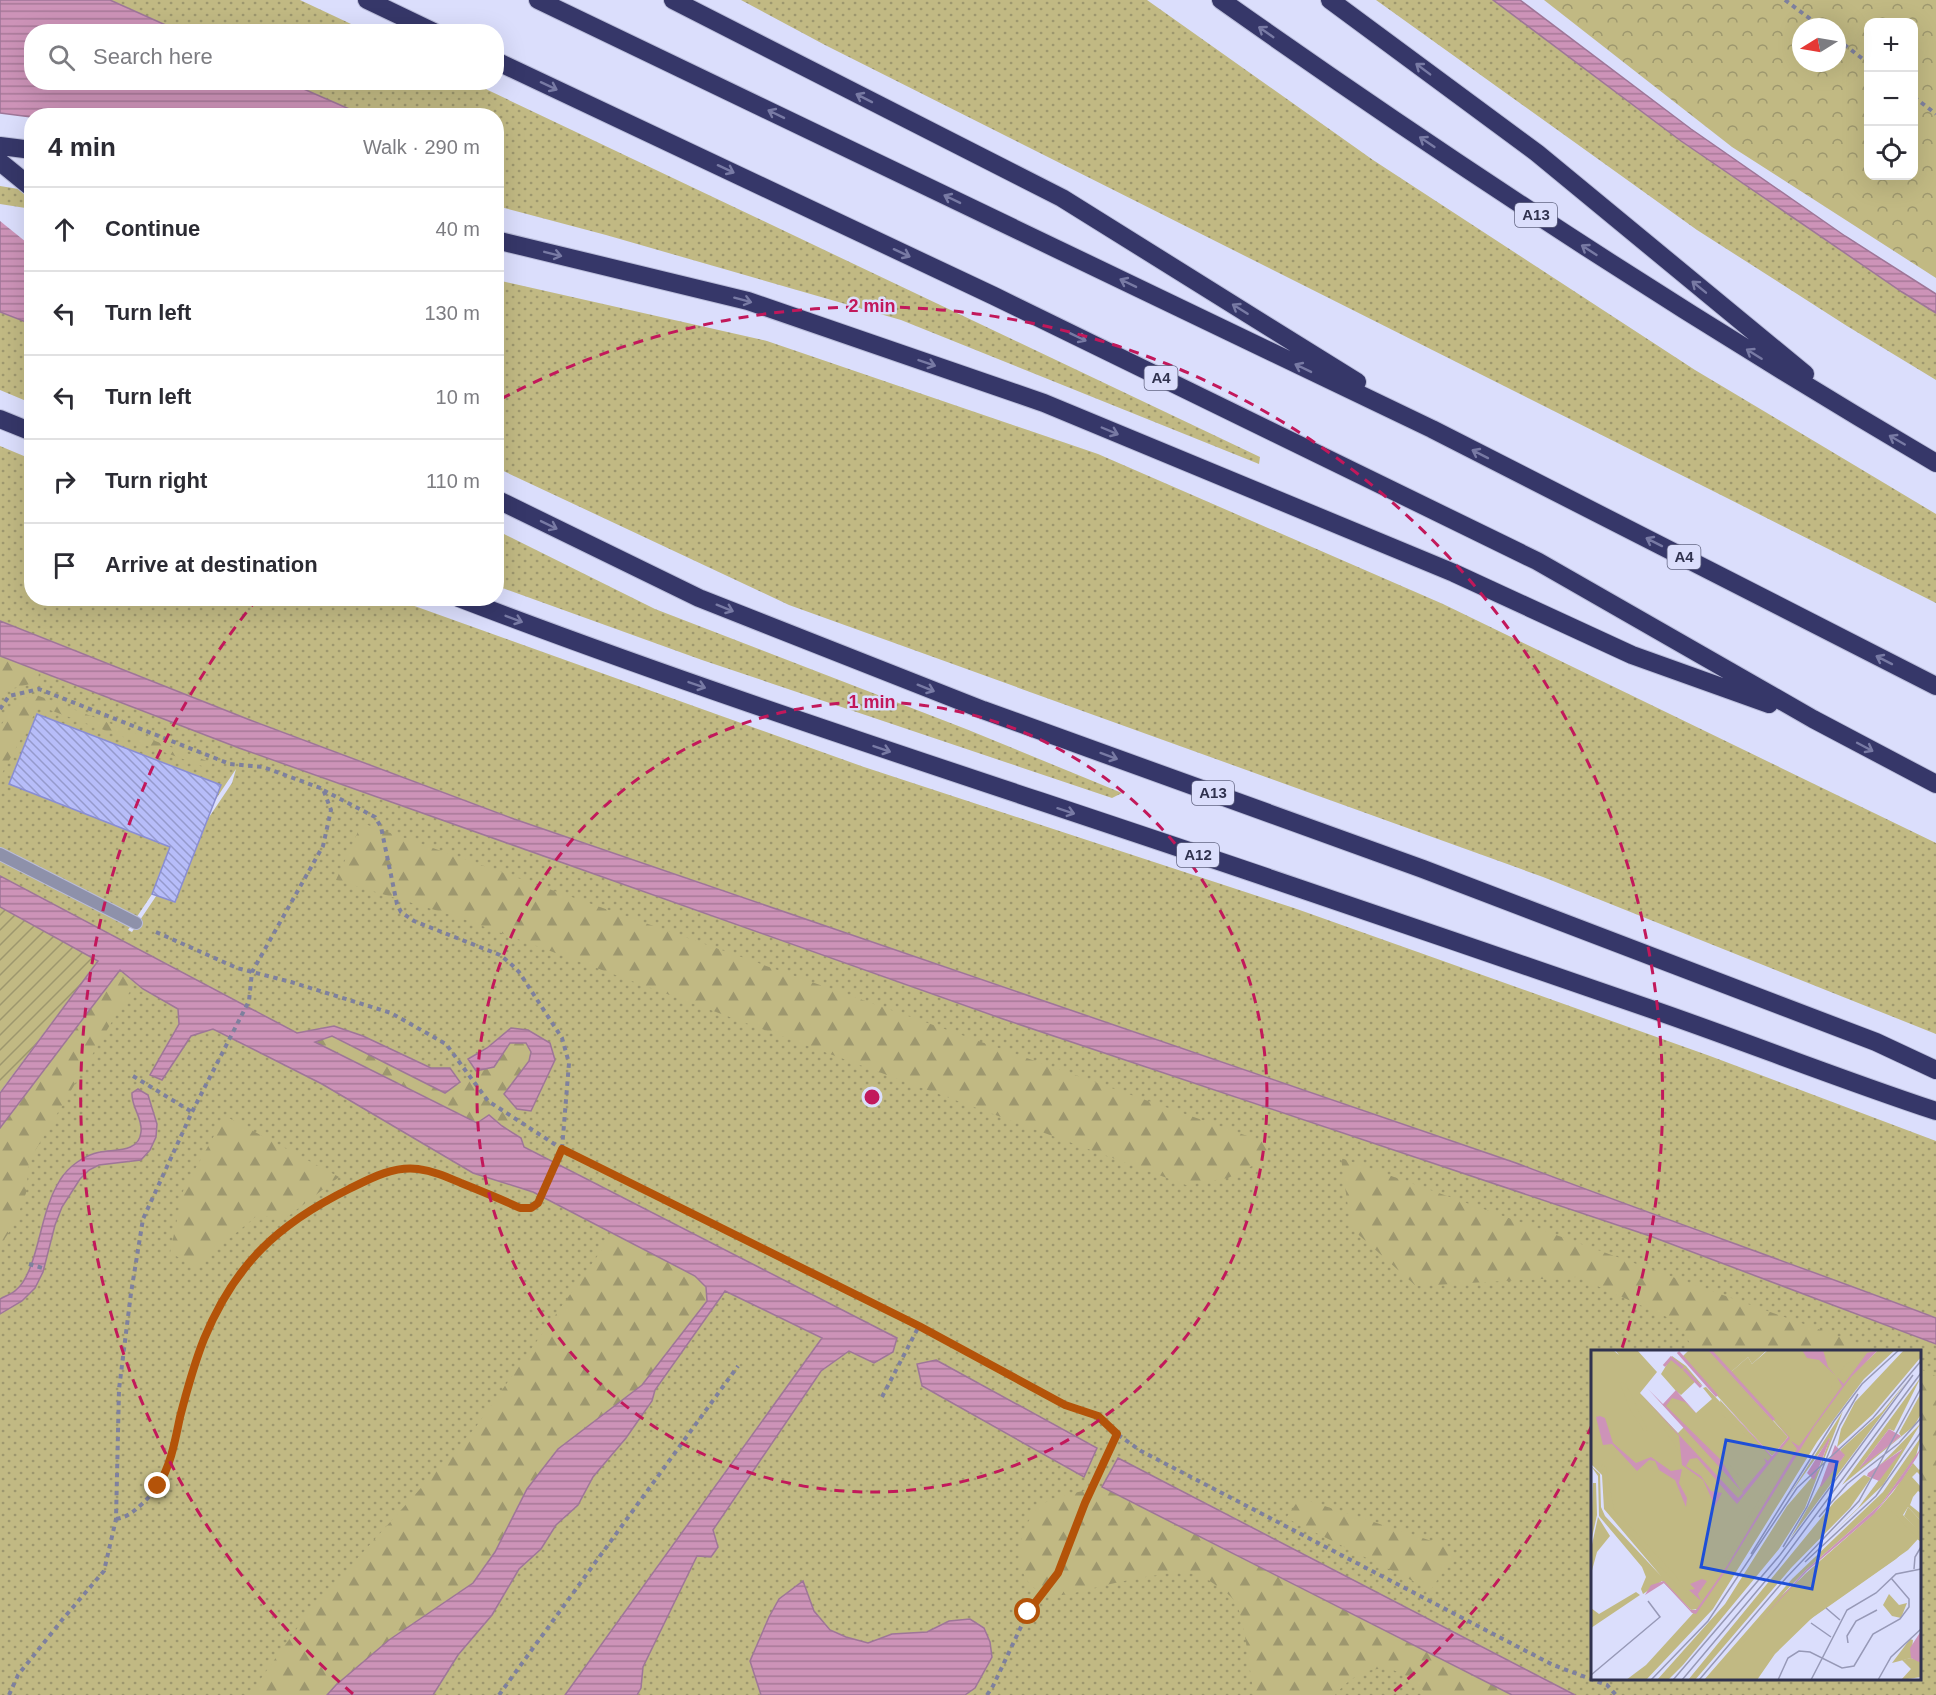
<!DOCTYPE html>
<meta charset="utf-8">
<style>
body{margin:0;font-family:Arial,sans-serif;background:#f7f7f7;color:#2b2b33}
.controls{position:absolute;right:18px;top:18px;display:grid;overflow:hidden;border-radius:12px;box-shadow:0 6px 24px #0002}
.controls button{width:54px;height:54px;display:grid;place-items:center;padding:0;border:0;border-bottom:2px solid #e1e1e2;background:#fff;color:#2b2b33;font:30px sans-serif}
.compass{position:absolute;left:1792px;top:18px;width:54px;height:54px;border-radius:50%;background:#fff;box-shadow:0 6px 24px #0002;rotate:259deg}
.stop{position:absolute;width:18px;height:18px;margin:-14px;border:4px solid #b45309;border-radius:50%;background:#fff}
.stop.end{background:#b45309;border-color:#fff;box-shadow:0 2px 6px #0008}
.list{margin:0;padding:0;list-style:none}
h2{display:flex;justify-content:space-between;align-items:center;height:78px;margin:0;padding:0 24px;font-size:26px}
h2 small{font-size:20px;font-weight:400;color:#7c7c81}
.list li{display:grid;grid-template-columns:39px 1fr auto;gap:18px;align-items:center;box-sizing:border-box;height:84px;padding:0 24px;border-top:2px solid #e1e1e2}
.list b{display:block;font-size:22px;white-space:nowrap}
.list em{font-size:20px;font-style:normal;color:#7c7c81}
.icon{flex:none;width:33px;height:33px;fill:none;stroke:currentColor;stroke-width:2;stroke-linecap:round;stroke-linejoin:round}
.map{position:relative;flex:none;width:1936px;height:1695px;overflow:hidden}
.search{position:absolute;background:#fff;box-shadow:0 6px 24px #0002;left:24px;top:24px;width:480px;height:66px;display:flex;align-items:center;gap:15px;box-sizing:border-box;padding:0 21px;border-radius:24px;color:#7c7c81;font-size:22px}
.panel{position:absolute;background:#fff;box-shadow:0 6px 24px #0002;left:24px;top:108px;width:480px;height:498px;border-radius:24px}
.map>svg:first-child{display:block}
.grass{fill:url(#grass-dots);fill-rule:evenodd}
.forest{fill:url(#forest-firs)}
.park{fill:url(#park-crowns);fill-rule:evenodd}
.garden{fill:url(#garden-furrows)}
.water{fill:url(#water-rules);stroke:#9e7698;stroke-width:1.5}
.pier{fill:#dbdefc}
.building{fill:url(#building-back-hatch);stroke:#898dd2;stroke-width:1.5}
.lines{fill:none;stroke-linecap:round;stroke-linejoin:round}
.service-casing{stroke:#b9bcd9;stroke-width:14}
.motorway-casing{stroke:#b9bcd9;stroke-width:20}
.path{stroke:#7e809e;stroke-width:4;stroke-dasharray:4.5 4.5;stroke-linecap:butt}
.service{stroke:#8e91aa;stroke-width:12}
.motorway{stroke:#363769;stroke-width:18}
.oneway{stroke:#787aa4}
.route{stroke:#b45309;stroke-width:8}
.ring{fill:none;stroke:#c2185b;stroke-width:3;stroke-dasharray:10 8}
.labels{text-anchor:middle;stroke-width:5;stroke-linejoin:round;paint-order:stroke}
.shield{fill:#dbdefc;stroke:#636683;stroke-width:1.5}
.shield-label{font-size:15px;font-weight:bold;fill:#30324f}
.inset-river{fill:none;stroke:#cd93b8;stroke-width:3}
.inset-road{fill:none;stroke:#9799b7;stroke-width:1.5}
.view{fill:#1d4ed8;fill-opacity:0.15;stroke:#1d4ed8;stroke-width:3}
.inset-edge{fill:none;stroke:#30324f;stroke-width:3}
.centre{fill:#c2185b;stroke:#dbdefc;stroke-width:3}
.ring-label{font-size:18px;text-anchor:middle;font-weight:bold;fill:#c2185b;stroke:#dbdefc;stroke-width:5;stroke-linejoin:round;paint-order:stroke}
</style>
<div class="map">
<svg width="1936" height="1695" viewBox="0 0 1936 1695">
<defs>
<pattern id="grass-dots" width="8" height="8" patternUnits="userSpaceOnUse" patternTransform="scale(1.5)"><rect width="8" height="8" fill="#c1b983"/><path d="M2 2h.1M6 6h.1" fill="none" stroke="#9d976e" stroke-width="1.8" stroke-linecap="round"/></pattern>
<pattern id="forest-firs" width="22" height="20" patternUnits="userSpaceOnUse" patternTransform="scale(1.5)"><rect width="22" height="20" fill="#c1b983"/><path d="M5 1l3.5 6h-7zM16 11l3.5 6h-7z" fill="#9d976e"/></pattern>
<pattern id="park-crowns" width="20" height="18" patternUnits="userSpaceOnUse" patternTransform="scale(1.5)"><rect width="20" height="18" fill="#c1b983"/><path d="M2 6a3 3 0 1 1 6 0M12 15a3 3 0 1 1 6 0" fill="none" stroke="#9d976e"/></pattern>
<pattern id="garden-furrows" width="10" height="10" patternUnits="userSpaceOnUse" patternTransform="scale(1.5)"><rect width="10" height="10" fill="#c1b983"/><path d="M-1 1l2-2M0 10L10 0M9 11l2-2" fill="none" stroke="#9d976e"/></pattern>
<pattern id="water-rules" width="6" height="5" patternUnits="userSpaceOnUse" patternTransform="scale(1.5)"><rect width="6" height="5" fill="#cd93b8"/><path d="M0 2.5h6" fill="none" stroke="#a77998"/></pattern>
<pattern id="building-back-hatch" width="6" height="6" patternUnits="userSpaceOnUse" patternTransform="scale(1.5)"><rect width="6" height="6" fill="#b7bdf9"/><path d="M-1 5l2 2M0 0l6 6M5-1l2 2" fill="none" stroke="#959acc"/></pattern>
</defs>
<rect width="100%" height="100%" fill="#dbdefc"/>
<!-- grass -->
<path class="grass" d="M110 0H300L366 31H179Z
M741 0H1147L1373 160 1695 370 1936 514V603L825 45Z
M1376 0H1493L1681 141 1902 292 1936 313V380L1847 326 1697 230Z
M290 83H473L1260 457 1259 464 901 320 606 235 497 206 496 116 363 115Z
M0 186 31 191V212L0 207Z
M497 280 767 341 1098 454 1443 604 1936 843V1034L1543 877 789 605 497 468Z
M0 312 31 324V403L0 390Z
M0 446 31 459 32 598 395 599 864 767 1294 908 1710 1056 1936 1141V1318C1797 1265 1655 1216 1516 1163L514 819 250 720 0 621Z
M496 530 655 609 966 729 1122 793 1112 798 702 660 497 586Z
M0 633 258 736 1936 1333V1695H574L837 1329 731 1276 418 1695H0V1111L118 953 0 892ZM236 769 232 783 132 932 128 930ZM1592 1352H1920V1678H1592Z
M725 1291 822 1338 565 1695H433L458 1655 492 1615 519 1569 541 1549 556 1524 578 1505 593 1477 626 1438 652 1401 655 1390Z"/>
<!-- forest -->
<path class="forest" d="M0 656 39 671 38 682 10 689 0 699Z
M34 694 212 763 210 769 39 706 0 777V727L15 703Z
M362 823 1270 1144 1262 1161 1228 1178 1186 1185 458 917 336 880Z
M120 970 135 983 29 1161 26 1193 15 1223 0 1246V1128Z
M332 1036 445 1093 476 1071 494 1067 510 1043H526L532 1052 529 1061 504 1093 517 1109 511 1119 502 1126 489 1115 477 1123 315 1042Z
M225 1116 339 1177 282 1221 259 1214 196 1266 170 1253 183 1191Z
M1341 1158 1871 1348 1880 1351H1694L1678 1322 1577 1277 1416 1286 1351 1228Z
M613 1234 695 1276 706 1287 707 1301 642 1385 558 1449 527 1489 495 1552 473 1583 389 1640 336 1685 327 1695H249L309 1612 475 1428Z
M1920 1369 1936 1376V1487L1920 1496Z
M1102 1487 1512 1695H1427C1399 1659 1363 1661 1335 1695H1255C1248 1672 1246 1614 1233 1599 1229 1594 1222 1590 1218 1587 1206 1577 1194 1573 1179 1571 1155 1576 1130 1579 1106 1585 1090 1588 1062 1599 1047 1594 1006 1583 1016 1518 1048 1501 1059 1495 1089 1490 1102 1487Z
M1300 1498 1447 1546 1453 1556 1431 1590 1286 1518Z"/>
<!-- park -->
<path class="park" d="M1544 0H1936V278L1732 147ZM1868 22H1914V176H1868ZM1801 27H1837V63H1801Z"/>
<!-- garden -->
<path class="garden" d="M0 907 98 961 0 1092Z"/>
<!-- water -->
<path class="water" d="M0 0H110L179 31 32 32V82L290 83 363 115 32 116 31 117 0 113Z
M1493 0H1520L1691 129 1845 236 1936 294V313L1902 292 1681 141Z
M0 207 31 212V324L0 312Z
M0 621 250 720 514 819 1516 1163C1655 1216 1797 1265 1936 1318V1344L1650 1236 1003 1019 239 748 0 656Z
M0 876 297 1033 334 1026 363 1036 431 1068H450L460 1082 445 1093 332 1036 315 1042 477 1123 489 1115 502 1126 521 1138 524 1147 897 1338 893 1352 874 1363 849 1351 821 1371 713 1530 718 1547 711 1557 697 1556 643 1667 641 1688 637 1695H565L822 1338 725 1291 655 1390 652 1401 626 1438 593 1477 578 1505 556 1525 541 1549 519 1569 492 1615 458 1655 433 1695H327L336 1685 389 1640 473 1583 495 1552 527 1489 558 1449 642 1385 707 1301 706 1287 695 1276 533 1192 473 1173 322 1084 213 1029 191 1036 162 1080 150 1075 179 1024 178 1009 143 989 120 970 0 1128V1093L98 961 0 907Z
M511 1028 528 1030 550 1043 555 1060 531 1111 517 1109 504 1094 529 1061 531 1052 526 1043H510L494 1067 476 1071 468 1059 487 1048Z
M138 1089 148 1095 157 1124 156 1137 150 1150 141 1160 99 1165 89 1170 80 1179 62 1207 55 1225 43 1272 35 1288 22 1301 0 1314V1299C5 1296 12 1294 16 1290 35 1275 40 1224 50 1201 52 1194 56 1187 60 1180 68 1167 84 1155 100 1152 114 1149 139 1153 141 1132 143 1118 131 1107 132 1093Z
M936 1360 1097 1448 1084 1477 922 1386 917 1364Z
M1118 1458 1575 1695H1512L1102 1487Z
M803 1581 814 1611 830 1630 846 1637 868 1643 892 1634 927 1632 949 1621 970 1619 984 1628 990 1642 992 1657 975 1688 965 1695H761L750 1661 769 1617 779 1599Z"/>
<!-- pier -->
<path class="pier" d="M0 204 32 209 31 246 0 221Z"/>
<!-- building -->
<path class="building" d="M37 714 221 785 175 902 152 894 170 847 9 784Z"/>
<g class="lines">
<defs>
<path id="service" d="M0 854 136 923"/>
<path id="motorway" d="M367 0 434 32
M538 0 1432 429 1936 686
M673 0 1062 198 1357 382
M1221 0C1453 164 1691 319 1936 463
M1330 0 1537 153 1805 374
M496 61 994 296 1537 561 1813 719 1936 784
M0 146 32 150
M0 162 32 188
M496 240 748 301 1044 403 1454 573 1632 655 1769 704
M0 419 32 432
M496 499 699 598 983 710 1423 869 1876 1042 1936 1070
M459 598C736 704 1018 792 1298 888 1415 928 1531 967 1648 1008 1744 1041 1839 1079 1936 1111"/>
</defs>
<!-- service casing -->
<use href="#service" class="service-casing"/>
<!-- motorway casing -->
<use href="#motorway" class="motorway-casing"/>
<!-- path -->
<path class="path" d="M1785 0 1821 27
M1837 39 1868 63
M1914 97 1936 114
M0 709 9 696 39 689 230 764 263 767 323 789 331 810 323 846 252 972 249 1001 192 1112 143 1219 131 1293 119 1389 116 1519 104 1571 62 1620 18 1675 9 1695
M156 932 237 968 291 982 391 1013 446 1044 488 1101 562 1149 919 1326 1065 1405 1098 1416 1117 1434 1141 1451 1553 1665 1607 1685 1616 1695
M133 1076 192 1112
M29 1264 46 1269
M882 1397 919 1326
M116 1519C128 1517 133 1512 142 1504 174 1474 176 1430 187 1391 194 1363 204 1336 218 1310 248 1254 284 1221 341 1193 365 1181 390 1166 418 1169 433 1171 447 1177 461 1183 481 1191 501 1199 520 1207L531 1208 538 1203 562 1149 569 1063 562 1038 519 972 510 963 500 955 414 921 401 912 397 904 381 827 375 817 323 790
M499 1695 738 1366
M987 1695 993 1686 1028 1612 1058 1573 1085 1503 1117 1434"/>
<!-- service -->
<use href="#service" class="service"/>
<!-- motorway -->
<use href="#motorway" class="motorway"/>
</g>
<!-- one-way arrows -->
<defs><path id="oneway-shaft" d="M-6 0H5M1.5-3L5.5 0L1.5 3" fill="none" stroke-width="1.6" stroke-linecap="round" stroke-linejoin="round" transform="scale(1.5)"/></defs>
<g class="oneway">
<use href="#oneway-shaft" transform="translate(1266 32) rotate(-145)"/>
<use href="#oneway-shaft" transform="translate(1423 69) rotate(-143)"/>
<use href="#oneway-shaft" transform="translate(549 86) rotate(25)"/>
<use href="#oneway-shaft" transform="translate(864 98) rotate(-153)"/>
<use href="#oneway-shaft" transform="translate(776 114) rotate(-154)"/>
<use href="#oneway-shaft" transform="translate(1427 142) rotate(-146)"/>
<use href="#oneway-shaft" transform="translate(726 169) rotate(25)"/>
<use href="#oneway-shaft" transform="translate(952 199) rotate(-154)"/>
<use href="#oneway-shaft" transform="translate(1589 250) rotate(-147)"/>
<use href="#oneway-shaft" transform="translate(902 253) rotate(25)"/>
<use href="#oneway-shaft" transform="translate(553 254) rotate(14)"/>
<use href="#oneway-shaft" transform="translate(1128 283) rotate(-154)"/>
<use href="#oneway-shaft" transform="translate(1699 287) rotate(-141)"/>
<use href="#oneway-shaft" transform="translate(743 300) rotate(15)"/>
<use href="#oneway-shaft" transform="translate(1240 309) rotate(-148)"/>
<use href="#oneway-shaft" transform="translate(1078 337) rotate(26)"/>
<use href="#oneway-shaft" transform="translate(1754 354) rotate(-148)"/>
<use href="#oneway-shaft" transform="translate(927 363) rotate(19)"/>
<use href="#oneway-shaft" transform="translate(1303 368) rotate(-154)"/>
<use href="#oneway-shaft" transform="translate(1110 431) rotate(23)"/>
<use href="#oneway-shaft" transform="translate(1897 440) rotate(-150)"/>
<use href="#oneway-shaft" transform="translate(1480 454) rotate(-153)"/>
<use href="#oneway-shaft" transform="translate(549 525) rotate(26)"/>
<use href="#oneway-shaft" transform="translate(1654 542) rotate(-153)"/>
<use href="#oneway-shaft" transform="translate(725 608) rotate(22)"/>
<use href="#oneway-shaft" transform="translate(514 619) rotate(21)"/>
<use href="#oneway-shaft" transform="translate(1884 660) rotate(-153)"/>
<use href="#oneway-shaft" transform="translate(697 685) rotate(19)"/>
<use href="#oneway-shaft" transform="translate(926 688) rotate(22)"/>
<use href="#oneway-shaft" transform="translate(1865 747) rotate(28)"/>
<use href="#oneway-shaft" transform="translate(882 749) rotate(19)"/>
<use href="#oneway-shaft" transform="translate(1109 756) rotate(20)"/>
<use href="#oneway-shaft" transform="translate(1066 811) rotate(18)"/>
</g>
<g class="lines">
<!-- route -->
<path class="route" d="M158 1486C171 1465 175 1441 180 1417 187 1390 194 1364 204 1339 235 1264 278 1224 349 1189 371 1178 393 1166 418 1169 434 1171 447 1177 461 1183 481 1191 501 1199 520 1208H531L538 1203 562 1149 919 1326 1065 1405 1098 1416 1117 1434 1085 1503 1058 1573 1028 1612"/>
</g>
<!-- distance rings -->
<g class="ring">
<circle cx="872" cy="1097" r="395"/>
<path d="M1592 1425A791 791 0 0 1 1391 1694M353 1694A791 791 0 0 1 257 599M501 399A791 791 0 0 1 1622 1348"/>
</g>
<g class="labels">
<!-- shield labels -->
<g class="shield">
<rect x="1515" y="203" width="42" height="24" rx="4.5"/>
<rect x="1144.5" y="366" width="33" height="24" rx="4.5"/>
<rect x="1667.5" y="545" width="33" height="24" rx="4.5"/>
<rect x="1192" y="781" width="42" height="24" rx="4.5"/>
<rect x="1177" y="843" width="42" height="24" rx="4.5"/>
</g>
<g class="shield-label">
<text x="1536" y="220">A13</text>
<text x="1161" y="383">A4</text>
<text x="1684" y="562">A4</text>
<text x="1213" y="798">A13</text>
<text x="1198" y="860">A12</text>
</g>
</g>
<!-- overview -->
<g transform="translate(1591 1350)">
<rect width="330" height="330" fill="#dbdefc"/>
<path d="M0 0H22L28 5 24 0H46L66 22 49 43 87 83 93 77 72 55 86 43 105 63 121 49 112 38 115 37 181 107 198 88 140 22 157 7 161 14 177 0H286L275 12 287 0H304L273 29 226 92 122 259 55 330H35L55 315 106 259 100 260 71 231 52 244 50 239 55 227 51 217 8 166 7 126 0 116 9 124 10 157 14 166 70 226 13 159 11 125 0 114ZM313 0H330V7L282 64 246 97 250 79 264 52ZM81 6 95 16 112 36 105 31 90 45 85 41 70 24ZM330 27 303 81 298 79 269 117 310 86 308 83 330 43V64L323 76 251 135ZM316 31 199 189 229 136 253 106 249 100 291 62ZM252 61 214 158 188 199 92 315 77 330H66L134 254 196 156 228 119 239 88 197 147ZM330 73 292 135 235 189 267 158 311 99 288 116ZM330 87 325 106 291 153 215 220 191 245 283 164 302 142 322 113 328 120 330 118V126L326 122 321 127 330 137V143L327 141 322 147 319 155 329 163 330 171 317 157 312 165 330 183V192L326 189 305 209 133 330H113L201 229 292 142ZM273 125 280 128 259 158 200 218 104 330H97L244 151ZM2 133H5L6 165 0 192ZM7 167 19 186 6 202 0 224V199ZM45 242 49 245 0 278V258L8 264ZM320 308 330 311V327L310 330 320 319 311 310Z" fill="#c1b983"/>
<path d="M273 4 275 8 251 33 246 27 254 15ZM245 28 251 36 231 63 242 39 239 34ZM28 31 35 34 57 81 52 80 39 59ZM153 36 200 76 199 84 187 74ZM48 43 77 73 72 74 88 86 91 105ZM81 48 83 52 78 54 136 112 157 136 153 141 129 109 75 56ZM129 50 181 107 131 65ZM10 114 15 117 23 159 85 226 106 257 19 161ZM184 123 187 125 154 180 153 175ZM317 157 330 171V184L313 166ZM148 185H153L110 248 123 213 138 205ZM298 244 308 255 316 253 310 268 301 266 292 255ZM319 289 322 290 320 308 301 313Z" fill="#c1b983"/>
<path d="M294 154 327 189 317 200 223 266 184 304 166 330H118L214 224Z" fill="#c1b983"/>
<path d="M98 0H118L197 87 181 106 91 7Z" fill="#c1b983"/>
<path d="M120 0H176L161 14 157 7 140 22Z" fill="#c1b983"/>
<path d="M211 0H232L237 17 245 26 228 10 216 8ZM287 0 260 27 223 77 134 222 105 264 101 263 73 233 54 245 60 235 73 231 100 260H105L136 216 206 99 200 91 208 96 251 36 246 27 253 34 276 3ZM57 39 72 54 85 40 90 46 106 64 94 52 81 48 75 56 129 109 151 142 175 113 173 108 177 111 180 107 129 49 181 106 197 87 183 70 199 88 146 154 106 108 99 109 95 116 110 126 120 141 131 143 124 156 112 130 91 115 88 86 50 44 147 148 152 143ZM9 66 14 68 22 93 45 113 60 107 80 121 91 119 88 133 96 148 95 157 84 130 68 120 64 111 58 110 46 121 21 94 12 95 5 67ZM298 79 310 86 269 118V117ZM238 88 239 89 223 130 216 123ZM244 95 254 105 230 137 229 136ZM330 98 326 107 311 130 283 164 216 221 166 274 215 220 291 153ZM312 99 288 131 276 126 277 123ZM111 229 116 231 107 244 110 251 98 240 104 239 99 234ZM330 281V311L328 312 320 308 319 298Z" fill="#cd93b8"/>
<path class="inset-river" d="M119 0 183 70M87 2 126 46M73 16 80 8 92 18M93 19 110 37"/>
<path class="inset-road" d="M228 167 256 134 308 93 330 68M192 197 216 157 249 75 267 44M160 204 243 71 271 34 308 0M214 212 285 146 330 82M323 219 324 207 330 197M235 258 249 270M220 273 240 287M257 293 256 286 265 271 286 260M0 325 69 267 57 251M60 330 117 271 206 138 282 68 330 11M82 330 189 205 322 25M91 330 187 216 330 23M108 330 195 228 268 151 330 38M187 330 197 308 208 301 219 302 251 318 263 316 282 284 309 269 318 257V249L300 228M220 330 256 260 285 243 305 224 330 219M287 330 300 307 330 279"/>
<path class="view" d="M135 90 246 112 221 239 110 217Z"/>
<rect width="330" height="330" class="inset-edge"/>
</g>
<circle cx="872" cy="1097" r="9" class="centre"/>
<g class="ring-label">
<text x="872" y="312">2 min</text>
<text x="872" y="708">1 min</text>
</g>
</svg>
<div class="controls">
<button>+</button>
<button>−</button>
<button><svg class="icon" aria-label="locate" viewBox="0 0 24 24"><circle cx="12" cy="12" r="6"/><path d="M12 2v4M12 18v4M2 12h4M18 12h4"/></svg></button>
</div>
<svg class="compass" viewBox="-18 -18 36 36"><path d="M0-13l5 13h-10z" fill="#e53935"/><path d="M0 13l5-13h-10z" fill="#7c7c81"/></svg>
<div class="stop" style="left:1028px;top:1612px"></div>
<div class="stop end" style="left:158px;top:1486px"></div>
<div class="search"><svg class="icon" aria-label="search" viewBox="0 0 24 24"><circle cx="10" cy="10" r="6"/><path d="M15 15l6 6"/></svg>Search here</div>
<section class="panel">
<h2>4 min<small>Walk · 290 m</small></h2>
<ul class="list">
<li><svg class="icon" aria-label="ahead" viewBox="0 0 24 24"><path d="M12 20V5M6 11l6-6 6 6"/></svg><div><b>Continue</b></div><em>40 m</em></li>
<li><svg class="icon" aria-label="left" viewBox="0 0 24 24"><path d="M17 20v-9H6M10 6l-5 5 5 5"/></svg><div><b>Turn left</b></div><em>130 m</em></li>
<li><svg class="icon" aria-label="left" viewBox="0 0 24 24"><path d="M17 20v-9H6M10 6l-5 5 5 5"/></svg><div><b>Turn left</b></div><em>10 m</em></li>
<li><svg class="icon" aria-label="right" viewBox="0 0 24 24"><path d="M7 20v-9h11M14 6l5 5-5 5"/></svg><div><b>Turn right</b></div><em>110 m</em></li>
<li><svg class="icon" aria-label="arrive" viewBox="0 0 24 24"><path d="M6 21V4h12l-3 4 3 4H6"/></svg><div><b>Arrive at destination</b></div></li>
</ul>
</section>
</div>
